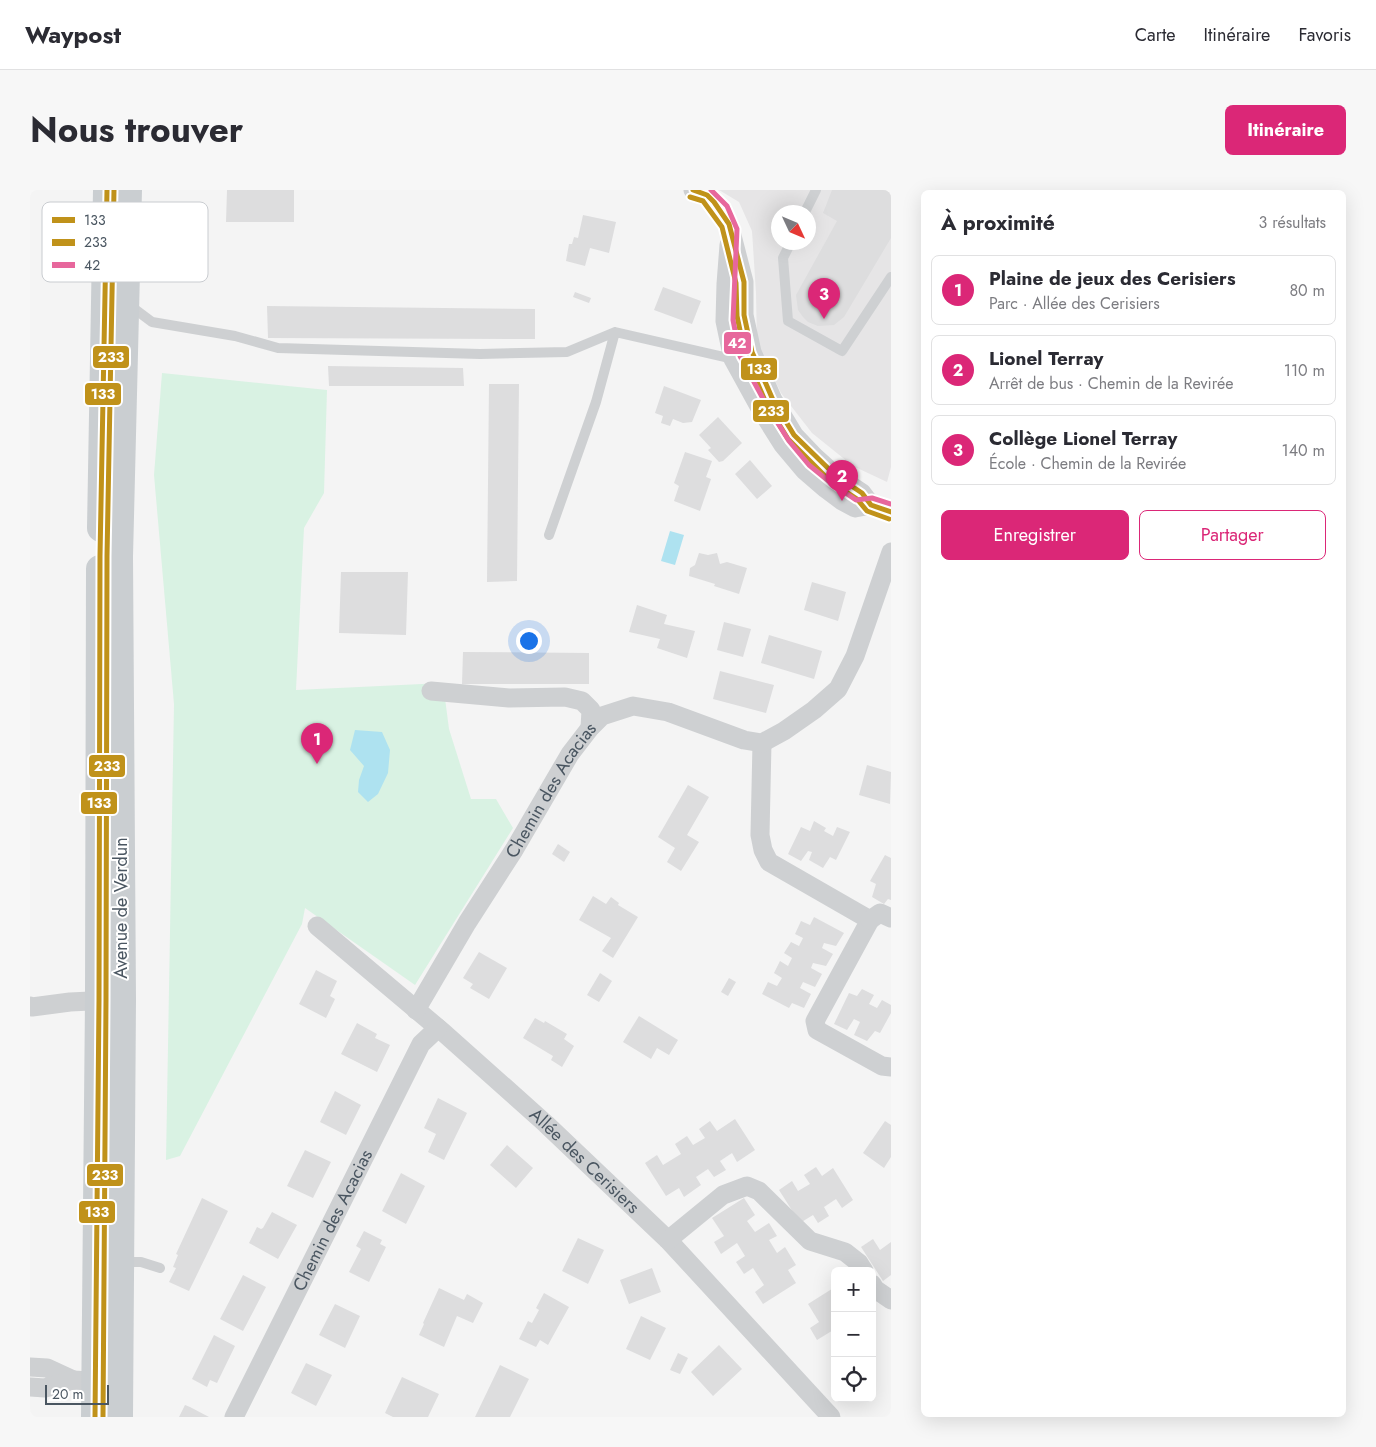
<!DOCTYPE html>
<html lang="fr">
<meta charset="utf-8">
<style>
body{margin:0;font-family:Jost,sans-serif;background:#f7f7f7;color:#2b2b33}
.controls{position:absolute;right:15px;bottom:15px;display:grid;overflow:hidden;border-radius:8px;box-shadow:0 5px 20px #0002}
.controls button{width:45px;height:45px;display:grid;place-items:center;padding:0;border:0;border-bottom:1px solid #e1e1e2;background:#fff;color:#2b2b33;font:25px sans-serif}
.compass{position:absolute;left:741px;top:15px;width:45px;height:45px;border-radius:50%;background:#fff;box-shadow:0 5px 20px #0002;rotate:134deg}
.scale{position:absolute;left:15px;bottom:12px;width:64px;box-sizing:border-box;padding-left:5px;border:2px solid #4a5661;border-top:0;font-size:14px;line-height:18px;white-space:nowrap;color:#4a5661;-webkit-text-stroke:4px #fff;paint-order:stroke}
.you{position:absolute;left:498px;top:450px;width:18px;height:18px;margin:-12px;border:4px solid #fff;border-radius:50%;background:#1a73e8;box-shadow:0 0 0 8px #1a73e833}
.badge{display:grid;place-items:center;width:32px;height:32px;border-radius:50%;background:#db2777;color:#fff;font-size:16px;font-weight:700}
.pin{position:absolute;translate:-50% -41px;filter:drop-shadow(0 1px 2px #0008)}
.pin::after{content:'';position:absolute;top:26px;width:18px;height:15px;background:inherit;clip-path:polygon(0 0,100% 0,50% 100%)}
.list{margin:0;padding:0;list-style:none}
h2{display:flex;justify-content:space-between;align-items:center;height:65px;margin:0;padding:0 20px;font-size:21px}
h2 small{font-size:16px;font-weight:400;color:#7c7c81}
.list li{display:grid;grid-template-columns:32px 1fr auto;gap:15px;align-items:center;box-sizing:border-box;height:70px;margin:0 10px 10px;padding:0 10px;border:1px solid #e1e1e2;border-radius:8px}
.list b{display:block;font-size:19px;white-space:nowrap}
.list p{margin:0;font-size:16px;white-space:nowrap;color:#7c7c81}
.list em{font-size:16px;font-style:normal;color:#7c7c81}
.actions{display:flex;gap:10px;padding:15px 20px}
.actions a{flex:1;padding:11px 0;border:1px solid #db2777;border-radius:8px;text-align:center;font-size:18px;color:#db2777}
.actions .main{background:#db2777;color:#fff}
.icon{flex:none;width:28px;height:28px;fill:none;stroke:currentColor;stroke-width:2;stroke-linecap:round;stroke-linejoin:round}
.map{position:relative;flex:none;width:861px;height:1227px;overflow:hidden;border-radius:8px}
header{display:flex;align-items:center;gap:30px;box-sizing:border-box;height:70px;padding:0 25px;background:#fff;border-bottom:1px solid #e1e1e2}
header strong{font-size:24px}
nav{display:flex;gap:28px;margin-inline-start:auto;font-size:18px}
.intro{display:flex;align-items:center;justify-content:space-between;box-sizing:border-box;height:120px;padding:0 30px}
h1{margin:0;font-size:35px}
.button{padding:12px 22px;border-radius:8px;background:#db2777;color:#fff;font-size:18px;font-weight:700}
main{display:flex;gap:30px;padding:0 30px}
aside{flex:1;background:#fff;border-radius:8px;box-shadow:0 5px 20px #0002}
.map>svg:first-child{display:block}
.education{fill:#e6e5e6;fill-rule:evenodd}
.green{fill:#d9f2e3}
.water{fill:#aee2f0}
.building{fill:#ddddde}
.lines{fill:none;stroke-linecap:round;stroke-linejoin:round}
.service{stroke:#ced0d2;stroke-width:10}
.minor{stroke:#ced0d2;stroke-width:19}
.primary{stroke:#caced1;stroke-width:28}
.bus-1-casing{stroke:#fff;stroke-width:9}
.bus-2-casing{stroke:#fff;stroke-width:9}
.bus-3-casing{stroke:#fff;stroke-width:9}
.bus-1{stroke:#c0921a;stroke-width:5}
.bus-2{stroke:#c0921a;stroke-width:5}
.bus-3{stroke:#e7679c;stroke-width:5}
.labels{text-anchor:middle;stroke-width:4;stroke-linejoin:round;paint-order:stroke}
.street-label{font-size:18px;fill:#4a5661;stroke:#fff}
.key{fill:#fff;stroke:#c9ccd0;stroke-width:1}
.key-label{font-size:14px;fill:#4a5661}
.line-badge{stroke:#fff;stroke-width:2}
.badge-label{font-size:14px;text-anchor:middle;font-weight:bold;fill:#fff}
</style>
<header>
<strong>Waypost</strong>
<nav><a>Carte</a><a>Itinéraire</a><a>Favoris</a></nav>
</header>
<div class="intro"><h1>Nous trouver</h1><a class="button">Itinéraire</a></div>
<main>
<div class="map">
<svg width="861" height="1227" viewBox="0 0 861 1227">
<rect width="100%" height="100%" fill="#f4f4f4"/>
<!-- education -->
<path class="education" d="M689 0H861V277L857 292 823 276 782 243 751 203 727 154 726 103 722 41 709 12ZM748 22H778V52H748Z"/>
<!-- green -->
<path class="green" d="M132 183 297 200 294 303 274 338 266 500 413 493 419 539 441 609H466L483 638 385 795 275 718 272 734 150 966 136 970 144 514 124 285Z"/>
<!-- water -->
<path class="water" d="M640 341 654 345 645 375 631 371Z
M325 540 352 542 360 560 358 583 348 604 338 612 328 602 329 590 334 576 320 560Z"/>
<!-- building -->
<path class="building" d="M197 0H264V32H196Z
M802 0H861V48L814 127 804 135 788 136 778 132 773 127 768 120 766 105 807 31 793 23Z
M553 25 586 32 579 63 560 58 555 76 536 71 539 54H542L544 47 548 48Z
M633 97 671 111 662 134 624 120Z
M545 102 561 108 559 113 543 107Z
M237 116 505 119V149L238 148Z
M298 176 433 178 434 196H299Z
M459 194H489L487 391 457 392Z
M634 196 671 210 662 232 653 233 643 229 640 236 631 233 633 226 625 223Z
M688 227 712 253 693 271 689 272 678 260 681 258 669 245Z
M655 262 682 271 676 287 681 289 670 321 644 311 649 296 644 293Z
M720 270 742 296 727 309 705 284Z
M669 363 678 365 687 363 690 374 697 372 717 378 709 404 684 396 685 394 659 386 660 378 665 375Z
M311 382H378L376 445 309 443Z
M782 392 816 402 808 431 774 420Z
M607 415 637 425 634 434 665 441 657 468 627 458 630 449 599 442Z
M694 432 721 439 713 467 687 460Z
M739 445 792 461 784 489 731 473Z
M433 462 559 463V494H432Z
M690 481 744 495 736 523 683 509Z
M837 575 861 582 860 614 829 605Z
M658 595 679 607 657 645 669 652 651 681 637 672 645 658 628 647Z
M784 631 796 638 794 641 803 646 807 637 820 642 806 670 800 667 793 678 779 670 782 662 778 661 771 671 758 664 771 637 780 641Z
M528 654 540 662 534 672 522 664Z
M855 665 861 668V710L858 709 854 714 842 707 846 694 840 691Z
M563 706 576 714 581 707 589 713 588 715 608 727 583 768 572 761 581 748 549 730Z
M784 727 814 743 806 756 794 753 792 758 803 764 796 776 783 773 781 778 792 784 785 797 773 792 770 798 781 804 774 818 762 813 759 818 732 804 738 792 747 796 752 788 744 783 750 771 758 776 762 768 754 763 761 752 769 756 773 748 765 744 771 731 780 735Z
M449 762 477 778 459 809 440 798 443 794 433 788Z
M286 780 307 791 300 806 305 809 296 828 269 814Z
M570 783 582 791 569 812 557 805Z
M699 788 706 792 698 806 691 802Z
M832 799 844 805 839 814 847 818 852 810 861 815V823L850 843 845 841 837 851 824 845 830 832 824 829 817 840 804 834 819 803 827 806Z
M609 826 648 850 639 865 627 858 621 869 593 852Z
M505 828 514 833 515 831 537 844 534 849 544 856 532 877 521 870 523 866 493 848Z
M327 833 347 844 345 848 360 855 347 882 311 864Z
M305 901 331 915 316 945 290 932Z
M408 908 437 923 414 970 398 962 406 944 394 938Z
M705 929 725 960 707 972 702 963 690 971 696 980 684 987 678 979 666 987 671 995 654 1007 649 998 636 1006 615 973 627 965 633 975 651 964 645 954 657 946 663 955 675 948 669 939 680 931 687 941Z
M855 931 861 935V967L854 978 833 963Z
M477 955 503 978 486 998 460 975Z
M275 960 301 972 283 1008 257 996Z
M786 977 792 986 803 978 823 1010 812 1018 806 1009 794 1017 799 1026 788 1033 783 1025 770 1033 749 1000 762 991 768 1001 780 994 774 985Z
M371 983 395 996 376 1034 352 1021Z
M172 1008 198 1021 159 1101 139 1092 146 1078 143 1077 148 1065 146 1064Z
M714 1008 725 1025 717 1031 725 1042 739 1033 747 1046 739 1050 747 1063 755 1057 766 1075 758 1080 766 1093 733 1114 725 1102 734 1095 723 1078 714 1084 706 1072 715 1066 707 1053 691 1064 684 1052 694 1046 682 1028Z
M242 1022 267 1035 248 1069 219 1053 227 1037 231 1039 233 1038Z
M334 1041 352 1050 350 1054 356 1057 339 1092 319 1082 331 1059 326 1056Z
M548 1048 574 1060 558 1094 532 1081Z
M843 1049 850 1060 861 1052V1085L853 1091 831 1057Z
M622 1078 631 1102 599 1114 590 1090Z
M213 1085 236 1097 213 1141 190 1129Z
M805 1097V1139L787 1150 780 1138 789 1132 778 1114Z
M409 1098 434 1110 437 1104 453 1113 443 1133 427 1126 414 1157 389 1145 394 1134 393 1133Z
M514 1103 539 1117 518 1155 510 1150 506 1157 489 1149 498 1131 502 1133 509 1120 506 1118Z
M305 1114 330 1126 315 1158 289 1145Z
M611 1126 636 1138 620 1170 596 1159Z
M184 1145 205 1156 187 1193 180 1190 177 1197 162 1189Z
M689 1155 712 1179 683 1206 661 1182Z
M648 1163 658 1168 650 1184 640 1180Z
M276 1173 302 1185 286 1216 261 1203Z
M470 1175 499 1189 480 1227H445Z
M372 1187 409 1204 398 1227H363L355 1223Z
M155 1215 160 1217 179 1227H149Z"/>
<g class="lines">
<!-- service -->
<path class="service" d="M775 22 786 0
M761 52 753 68 758 131 812 161 861 87
M98 114 122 132 205 146 248 158 450 164 537 162 585 142 703 169 722 162
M519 345 566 212 585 142
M92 1072H111L130 1078"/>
<!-- minor -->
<g class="minor">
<path d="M663 0 677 5 684 12 693 24 699 34 714 92V125L722 162 743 210 764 245 784 266 805 285 832 303 841 315"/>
<path d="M699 55 696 94 695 131 703 169 731 220 753 255 774 280 796 299 812 311 825 318 841 315 861 322"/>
<path d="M401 501 479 508 535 507 552 511 561 520 560 538"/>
<path d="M732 553 730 645 733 660 739 672 840 730 785 831 787 840 852 876 861 877"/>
<path d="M840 730 850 723 861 728"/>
<path id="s1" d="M287 736 414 843 516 934 638 1050 801 1227"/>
<path d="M0 816 2 817 40 812 81 810"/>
<path id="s2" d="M386 820 437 733 484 660 540 564 560 538 572 526 603 516 638 522 714 550 732 553 754 541 784 520 808 499 825 466 861 362"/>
<path d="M638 1050 693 1005 717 996 729 1001 780 1051 815 1062 829 1073 834 1081"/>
<path d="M842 1094 845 1099 861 1110"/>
<path d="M0 1177 17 1178 43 1190"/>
<path d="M0 1197 15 1198 43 1190 78 1192"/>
<path id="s3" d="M204 1227 391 854 408 838"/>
</g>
<!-- primary -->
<path class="primary" d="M71 338 77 0
M65 1227 69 810 70 379
M89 1227 92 810 89 367 98 0"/>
<defs>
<path id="bus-1" d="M663 0 677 5 684 12 699 34 714 92V125L722 162 743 210 764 245 805 285 832 303 841 315 861 322
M65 1227 69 810 70 366 77 0"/>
<path id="bus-2" d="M660 7 673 11 692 37 706 93 707 126 715 164 736 213 758 249 800 291 827 309 837 321 859 329
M73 1227 76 810 77 366 84 0"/>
<path id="bus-3" d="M681 0 697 16 707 39 703 130 710 166 737 216 759 251 779 275 801 293 826 310 842 308 861 314"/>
</defs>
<!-- bus-1 casing -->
<use href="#bus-1" class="bus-1-casing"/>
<!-- bus-2 casing -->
<use href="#bus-2" class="bus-2-casing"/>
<!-- bus-3 casing -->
<use href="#bus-3" class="bus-3-casing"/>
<!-- bus-1 -->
<use href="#bus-1" class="bus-1"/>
<!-- bus-2 -->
<use href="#bus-2" class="bus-2"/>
<!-- bus-3 -->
<use href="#bus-3" class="bus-3"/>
</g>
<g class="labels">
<!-- street labels -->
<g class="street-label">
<text dy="6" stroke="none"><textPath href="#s2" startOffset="258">Chemin des Acacias</textPath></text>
<text transform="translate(91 718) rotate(-90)" y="6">Avenue de Verdun</text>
<text dy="6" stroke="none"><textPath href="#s1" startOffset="356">Allée des Cerisiers</textPath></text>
<text dy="6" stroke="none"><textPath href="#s3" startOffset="220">Chemin des Acacias</textPath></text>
</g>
</g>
<!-- legend -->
<rect x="12" y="12" width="166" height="80" rx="8" class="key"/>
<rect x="22" y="27" width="23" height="6" fill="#c0921a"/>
<rect x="22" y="49" width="23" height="7" fill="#c0921a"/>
<rect x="22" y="72" width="23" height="6" fill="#e7679c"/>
<g class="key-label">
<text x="54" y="35">133</text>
<text x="54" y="57">233</text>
<text x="54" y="80">42</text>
</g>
<g class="line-badge">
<rect x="693" y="141" width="29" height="24" rx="5" fill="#e7679c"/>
<rect x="62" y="155" width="38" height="24" rx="5" fill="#c0921a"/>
<rect x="710" y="167" width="38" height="24" rx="5" fill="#c0921a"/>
<rect x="54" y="192" width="38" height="24" rx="5" fill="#c0921a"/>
<rect x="722" y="209" width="38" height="24" rx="5" fill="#c0921a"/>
<rect x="58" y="564" width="38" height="24" rx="5" fill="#c0921a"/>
<rect x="50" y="601" width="38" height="24" rx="5" fill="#c0921a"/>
<rect x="56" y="973" width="38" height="24" rx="5" fill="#c0921a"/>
<rect x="48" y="1010" width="38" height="24" rx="5" fill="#c0921a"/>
</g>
<g class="badge-label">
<text x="707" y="158">42</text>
<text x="81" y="172">233</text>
<text x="729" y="184">133</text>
<text x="73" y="209">133</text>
<text x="741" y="226">233</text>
<text x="77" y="581">233</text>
<text x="69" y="618">133</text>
<text x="75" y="990">233</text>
<text x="67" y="1027">133</text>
</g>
</svg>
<div class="controls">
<button>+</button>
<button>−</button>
<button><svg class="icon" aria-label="locate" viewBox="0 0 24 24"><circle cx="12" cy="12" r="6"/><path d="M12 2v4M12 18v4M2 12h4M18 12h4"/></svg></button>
</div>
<svg class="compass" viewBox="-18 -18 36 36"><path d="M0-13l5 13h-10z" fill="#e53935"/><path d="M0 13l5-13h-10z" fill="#7c7c81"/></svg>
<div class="scale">20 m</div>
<div class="you"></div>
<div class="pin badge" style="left:287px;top:574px">1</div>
<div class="pin badge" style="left:812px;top:311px">2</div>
<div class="pin badge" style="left:794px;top:129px">3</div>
</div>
<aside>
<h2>À proximité<small>3 résultats</small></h2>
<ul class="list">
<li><span class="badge">1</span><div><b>Plaine de jeux des Cerisiers</b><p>Parc · Allée des Cerisiers</p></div><em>80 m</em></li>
<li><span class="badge">2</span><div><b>Lionel Terray</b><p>Arrêt de bus · Chemin de la Revirée</p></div><em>110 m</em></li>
<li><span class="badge">3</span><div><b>Collège Lionel Terray</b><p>École · Chemin de la Revirée</p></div><em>140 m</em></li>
</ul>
<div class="actions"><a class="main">Enregistrer</a><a>Partager</a></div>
</aside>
</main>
